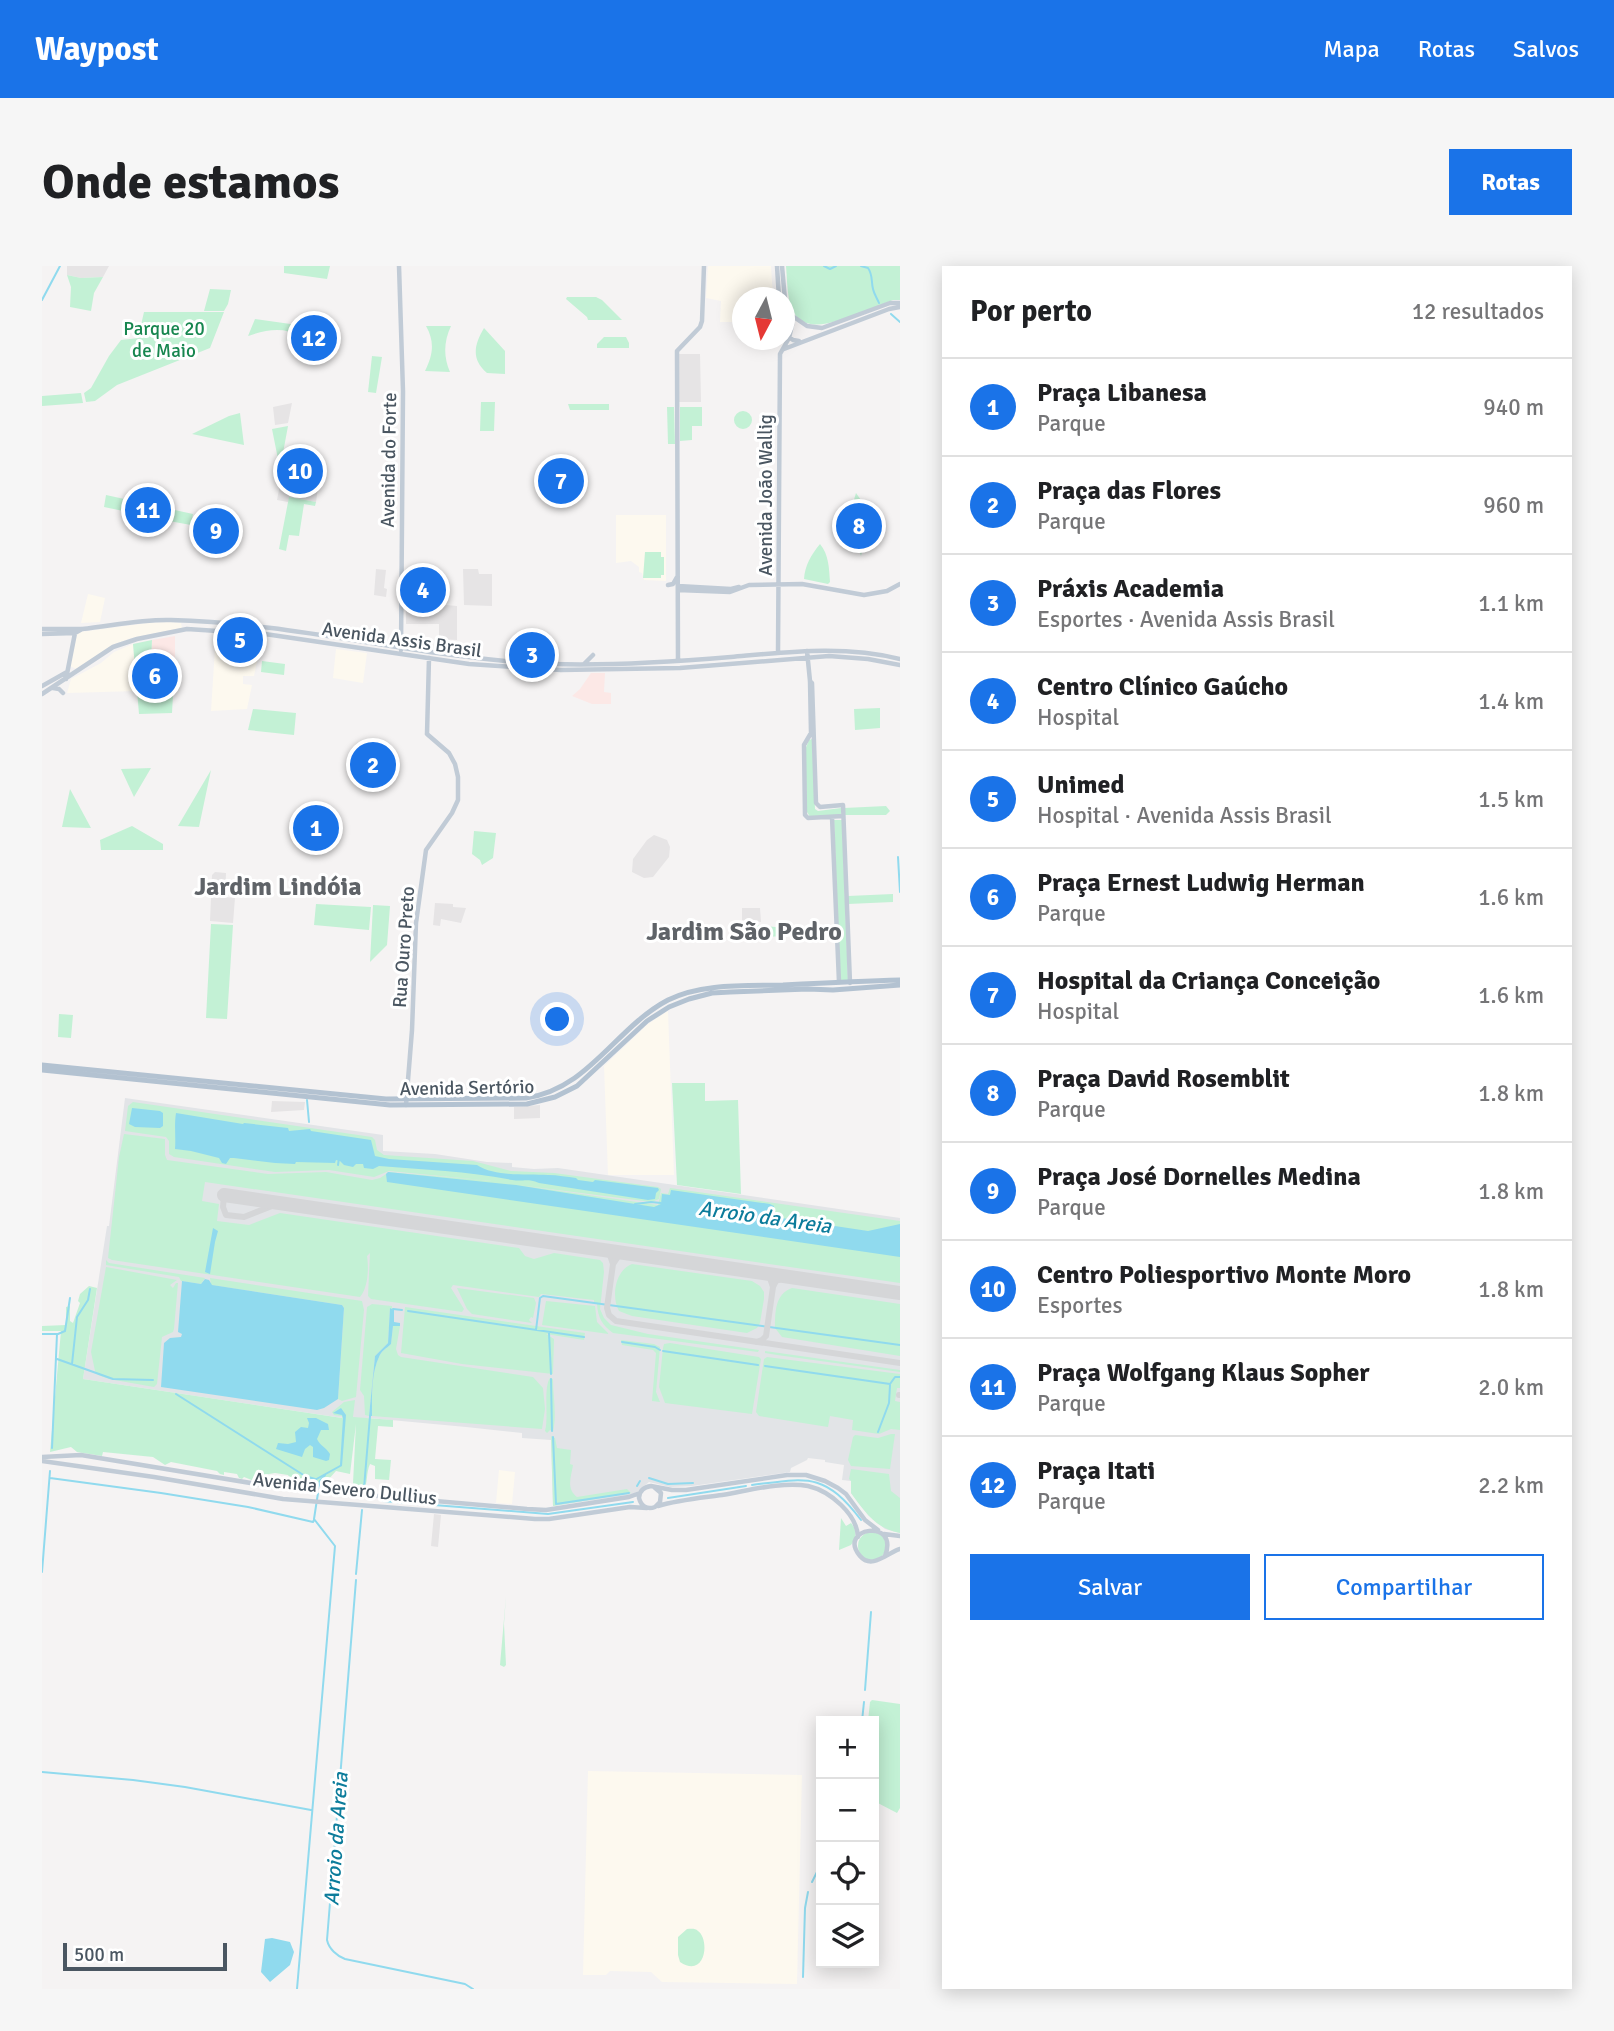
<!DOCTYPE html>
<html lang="pt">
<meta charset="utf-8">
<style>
body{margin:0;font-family:Signika,sans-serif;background:#f6f6f6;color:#202124}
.controls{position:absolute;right:21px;bottom:21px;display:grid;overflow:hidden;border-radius:0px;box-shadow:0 4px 18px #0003}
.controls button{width:63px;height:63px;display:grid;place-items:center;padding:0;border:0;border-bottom:2px solid #e0e0e0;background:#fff;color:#202124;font:35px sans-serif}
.compass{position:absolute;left:690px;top:21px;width:63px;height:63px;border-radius:50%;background:#fff;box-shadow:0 4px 18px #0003;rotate:187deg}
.scale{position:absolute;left:21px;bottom:18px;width:164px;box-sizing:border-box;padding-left:7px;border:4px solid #4a5661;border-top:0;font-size:19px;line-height:24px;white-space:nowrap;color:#4a5661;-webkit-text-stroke:5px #fff;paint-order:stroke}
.you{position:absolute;left:516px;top:754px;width:24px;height:24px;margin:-18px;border:5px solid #fff;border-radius:50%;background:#1a73e8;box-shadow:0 0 0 10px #1a73e833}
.badge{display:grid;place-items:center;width:46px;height:46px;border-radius:50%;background:#1a73e8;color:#fff;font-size:23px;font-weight:700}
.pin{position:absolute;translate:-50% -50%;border:4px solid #fff;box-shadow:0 2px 7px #0006}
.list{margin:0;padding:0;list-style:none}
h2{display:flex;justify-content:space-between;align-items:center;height:91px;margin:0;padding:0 28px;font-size:30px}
h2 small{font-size:23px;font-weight:400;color:#757577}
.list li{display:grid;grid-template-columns:46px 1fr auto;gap:21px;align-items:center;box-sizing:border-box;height:98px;padding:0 28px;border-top:2px solid #e0e0e0}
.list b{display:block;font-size:26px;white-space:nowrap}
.list p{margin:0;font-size:23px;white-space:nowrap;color:#757577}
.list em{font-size:23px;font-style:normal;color:#757577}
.actions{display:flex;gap:14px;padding:21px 28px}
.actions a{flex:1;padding:16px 0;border:2px solid #1a73e8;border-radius:0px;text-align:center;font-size:24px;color:#1a73e8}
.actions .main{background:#1a73e8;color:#fff}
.icon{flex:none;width:38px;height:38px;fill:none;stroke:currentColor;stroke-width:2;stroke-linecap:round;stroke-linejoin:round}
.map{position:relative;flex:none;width:858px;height:1723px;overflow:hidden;border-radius:0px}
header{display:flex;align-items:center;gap:42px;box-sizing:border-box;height:98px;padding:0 35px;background:#1a73e8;color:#fff}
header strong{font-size:33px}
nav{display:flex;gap:38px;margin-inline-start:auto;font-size:24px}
.intro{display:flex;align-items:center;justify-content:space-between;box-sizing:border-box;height:168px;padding:0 42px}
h1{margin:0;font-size:49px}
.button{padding:18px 32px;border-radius:0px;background:#1a73e8;color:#fff;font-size:24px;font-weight:700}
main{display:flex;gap:42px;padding:0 42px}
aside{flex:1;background:#fff;border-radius:0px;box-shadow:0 4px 18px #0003}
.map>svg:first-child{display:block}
.commercial{fill:#fdf9ef}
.education{fill:#e6e4e5}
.medical{fill:#fce8e6}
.airport{fill:#e2e4e7}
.green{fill:#c3f1d5}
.water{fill:#90daee}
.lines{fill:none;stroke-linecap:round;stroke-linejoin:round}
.stream{stroke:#90daee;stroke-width:2}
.taxiway{stroke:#d5d6d8;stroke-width:6}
.runway{stroke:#d5d6d8;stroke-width:14}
.secondary{stroke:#c1cbd6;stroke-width:4.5}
.primary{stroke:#b3c2d1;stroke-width:5}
.labels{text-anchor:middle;stroke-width:6;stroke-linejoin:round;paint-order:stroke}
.park-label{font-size:19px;fill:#17864f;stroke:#fff}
.street-label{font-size:19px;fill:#4a5661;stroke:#fff}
.water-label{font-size:21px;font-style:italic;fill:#0c7c9b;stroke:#fff}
.district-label{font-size:26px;font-weight:bold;fill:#5f6368;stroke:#fff}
</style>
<header>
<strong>Waypost</strong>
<nav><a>Mapa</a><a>Rotas</a><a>Salvos</a></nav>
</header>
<div class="intro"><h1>Onde estamos</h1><a class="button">Rotas</a></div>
<main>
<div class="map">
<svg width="858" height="1723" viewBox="0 0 858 1723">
<rect width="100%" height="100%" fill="#f5f3f3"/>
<!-- commercial -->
<path class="commercial" d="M666 0H729L731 31 701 32 700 56H678L679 35 664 32Z
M574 249H624V315L602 314 600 307 597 306V301L589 295 574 297Z
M46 328 63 332 58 356 39 357Z
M127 356 139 357 140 362 89 372 72 378 34 403 28 400 35 368 39 366 106 357Z
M174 367 220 371 212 410H201V418L210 419 205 443 169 445Z
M91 378 95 425 25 427 29 413 59 397 72 386Z
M294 383 325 387 321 417 291 412Z
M626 745 632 909H566L562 800 606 758Z
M457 1204 473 1206 470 1238 454 1237Z
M546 1505 760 1509 755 1718 620 1716 609 1706 568 1705 564 1709H541Z"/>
<!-- education -->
<path class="education" d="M25 0H67L61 11 39 12 25 9Z
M637 88H658L659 136H637Z
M250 137 246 157 233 159 231 141Z
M255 196 265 198 264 205 278 207 274 236 248 231 246 236 235 234 241 203 253 206Z
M334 303 344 304 342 322 345 323 344 331 332 329Z
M421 303H436L437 308H450V340L422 339Z
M383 330 397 331 398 330H404V339L415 340V374L397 373V358H364V340H383Z
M612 569 625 574 628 581 627 591 611 611 602 612 590 606 591 593 605 574Z
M173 606 184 607 183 631 193 632 191 657 168 655 170 609Z
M393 637 411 638V641L424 642 419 657 399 653 398 660 391 659Z
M700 642H718L719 656 700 654Z
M230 835 263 836 262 844 229 846Z
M498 839V852L472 853V841Z
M392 1248 399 1249 396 1281 389 1280Z"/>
<!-- medical -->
<path class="medical" d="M133 370V394H109L110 374Z
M549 407H563L562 426 569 427V438H550L530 430 538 423Z"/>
<!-- airport -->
<path class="airport" d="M83 832 341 869V885L393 888 445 896 470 897V901L492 903 516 902 858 952V1267L843 1263 826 1249 809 1227V1215L800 1214 802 1199 783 1196V1194L766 1192 765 1194 749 1202 748 1206 650 1220 628 1221 607 1216 595 1226 588 1229 511 1240 509 1174 480 1172V1167L424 1161 327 1152 314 1154 41 1113 65 960H67Z"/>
<!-- green -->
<path class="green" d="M242 0H288L285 13 242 7Z
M744 0H858V34H851C839 39 827 43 815 48 790 57 755 72 747 33 745 23 745 11 744 0Z
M25 9 39 12 61 11 52 27 49 45 28 41 29 21Z
M168 23 189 24 186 38 182 45H162Z
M525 31H554L560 34 580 54H546L545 51 524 33Z
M102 46H182L168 82 75 119 53 135 44 136 42 127 49 122 67 90 79 74 96 72Z
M213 53 284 63 277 90C258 62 237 59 206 70Z
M384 60H409C402 75 401 90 408 106L383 105C391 89 393 76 384 60Z
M442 62 463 85V108L445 107C429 93 432 79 442 62Z
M562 71H584L587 77V82H555V78Z
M330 90 340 91 334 127 326 126Z
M39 127 41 137 0 140V130Z
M439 136H453L452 165H438Z
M526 138H567V144H528Z
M625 141H632L633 178H626Z
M638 141H660V160H650V174L638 175Z
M692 154a9 9 0 1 1 18 0a9 9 0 1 1-18 0Z
M198 147 202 179 150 168 187 150Z
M246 160 238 203 230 163Z
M814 227 833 254 822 276 819 290 815 277 801 256 811 237Z
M64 229 151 248 149 259 127 255 125 263H121L122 254 120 253 117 262 113 261 115 252 62 241Z
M247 231 274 236 273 240 262 238 257 270 247 269 244 285 237 283Z
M156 249 195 259 190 284 152 275Z
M778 278C787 289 787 302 788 316L786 318 762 313C763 299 769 289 778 278Z
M603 286H619V291H622V309H619V312H601Z
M110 374 109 394H133L130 447 97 448 91 378Z
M220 395 243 398 242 409 219 406Z
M838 442V462L813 464 812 443Z
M211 443 254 447 252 469 206 464Z
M770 473 773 543 776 545 799 542V549L768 551 765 546 763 484 767 474Z
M316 480 348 483 346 517H341V515H337V517L314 515Z
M109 502 92 531 79 503Z
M169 504 157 561 136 560Z
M28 523 49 562 20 561Z
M844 540 848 545 844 549H803L802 542Z
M265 541 286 543 283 586 264 585 262 581Z
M792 554H800L806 715H798Z
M90 560 121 578V584H59L58 574Z
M432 565 454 567 451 592 440 599 438 594 430 588Z
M851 628V636L806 638V630Z
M274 638 329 641 327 664 272 659Z
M331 639 348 640 345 679 328 696Z
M169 658 191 659 185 753 164 752Z
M699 658 744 662 745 670 699 672Z
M793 662V669L748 670V663Z
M17 748 31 749 29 772 16 771Z
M630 817H663V835L696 834 699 928 635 919Z
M91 836 330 871 333 874 335 884 342 889 431 895 469 905 512 907 616 921 619 923 617 933 610 936 476 919 616 939 619 927 626 928 628 922 858 955V1017L163 916 160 935 177 938 175 955 207 959 238 947 477 982 483 990 492 993 512 987 558 994 561 997 562 1006 558 1043 562 1052 569 1059 606 1068 717 1084 716 1086 571 1067C560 1059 556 1052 555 1038L552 1037V1034L499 1028 497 1031 411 1019 409 1022 422 1043 420 1046 329 1033 326 1030 328 987 325 990C327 1002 326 1022 318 1031L70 994 66 992 77 891 82 868 123 873V889L125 894 226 908 284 906 330 914 338 912 347 906 450 915 347 905 332 911 287 904 233 906 132 891 127 888V875L124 871 83 865 86 840Z
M64 994 67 997 163 1012 159 1018 139 1015 137 1011 64 999Z
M590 998 710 1015 718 1020 722 1026V1033L718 1057 715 1062 705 1067 590 1050 577 1045C569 1031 573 1004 590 998Z
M64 1001 135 1014 128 1019 131 1022 134 1017H136L132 1063 131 1066 120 1071 115 1118 112 1121 67 1113 56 1109 53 1105 49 1086Z
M168 1012 320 1035 322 1044 314 1131 300 1135 296 1133 302 1042 300 1039 169 1019Z
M47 1020 55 1022 41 1113 300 1152V1150L292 1149 290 1146 302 1136 313 1134 311 1151 351 1154V1161L336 1160 333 1193 349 1194 347 1214 333 1213V1200L328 1198C324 1207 326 1216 322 1224L315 1222 311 1217 314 1158 308 1208 294 1205 285 1215 279 1217 248 1212 246 1209 233 1207 221 1209 222 1214 217 1217 202 1211 200 1213 197 1212 195 1208 182 1206V1209L178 1208 175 1205 129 1196 123 1199 111 1191 61 1186 60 1190 35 1186 29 1181 8 1186 19 1065H0V1060L24 1059V1041L28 1040V1055L31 1057 38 1037 36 1035 38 1028Z
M415 1022 492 1032 494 1037 491 1052 489 1051 487 1054 490 1057 430 1048 425 1043Z
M750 1022 858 1038V1090L740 1071 733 1062C733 1046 733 1028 750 1022Z
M504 1035 553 1040 555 1056 567 1068 500 1059Z
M330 1038 350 1040V1043L348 1042 346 1077 333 1090 327 1150 323 1149 322 1130 318 1124 325 1041Z
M363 1041 543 1067 542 1074 504 1068 512 1073 511 1108 420 1098 359 1087Z
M351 1060H358L354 1083 356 1089 359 1091 491 1111 501 1122 503 1143 500 1163 330 1150C330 1132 329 1107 337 1091 339 1085 345 1082 349 1078Z
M579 1074 612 1078 618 1081 614 1126 618 1136 610 1135 614 1087 611 1084 580 1079Z
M628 1077 717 1091 719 1093 710 1148 623 1137 617 1121 621 1082 622 1078Z
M723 1085 858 1104V1106L735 1089 723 1087Z
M725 1091 858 1108V1122H855L853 1135 858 1136V1164L849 1163 837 1168 810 1164 811 1154 788 1150 786 1161 717 1150 714 1146 722 1093Z
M508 1112 511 1113C511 1131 515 1148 511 1166L508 1164 505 1167 503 1165C507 1151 501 1122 508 1112Z
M849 1168H853L848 1203 809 1200 806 1194 811 1171 813 1169 836 1172Z
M509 1170 513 1172 515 1182 529 1184 528 1198 531 1199C529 1211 524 1223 535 1231L585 1223 589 1227 511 1240Z
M809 1203 847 1208 849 1225 858 1232V1267C834 1263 823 1246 809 1227V1215L807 1213Z
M799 1252 804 1260 809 1257C815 1264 815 1272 809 1279L797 1284Z
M816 1280a14 14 0 1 1 28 0a14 14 0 1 1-28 0Z
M464 1330 462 1358 464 1399 462 1401 458 1399Z
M830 1434 858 1438V1542L855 1547 832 1535V1455H826L828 1436Z
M645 1663C649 1663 653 1662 656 1665 668 1673 664 1713 638 1696L636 1689V1671Z"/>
<!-- water -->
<path class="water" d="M90 842 118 845 121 847V860L118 862 93 861 87 858Z
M134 847 201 858 202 857 246 862 247 865 268 863 269 865 329 874 333 890 347 893 435 899C453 911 485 908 506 909 516 909 525 911 534 912L536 914 551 916 553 914 616 922 617 924 614 927 613 933 606 934 497 917C484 912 482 916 470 914 427 905 382 904 337 900L331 903 322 902 321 898H314L311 901 302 899 298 895 294 894 293 897 254 896 253 898 233 897 192 892H188L184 898 180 897 177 892 149 885 133 883C134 871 132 860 134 847Z
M346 906 474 919 612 941 619 938 620 928 628 929 629 924 728 938 732 940 733 951 826 965 858 958V991L345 916 344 908Z
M171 962 176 965 173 976 168 1008 163 1006Z
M163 1013 167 1014 170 1019 300 1039 302 1042 296 1133 282 1142 275 1144 119 1121 122 1077 128 1072 139 1071 140 1068 136 1066 140 1015 159 1018Z
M348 1042 352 1044V1056L358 1057V1060H351L349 1078C345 1082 339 1085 337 1091 329 1108 330 1132 330 1150H327L333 1090 346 1077Z
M299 1142 304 1149 300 1200 271 1216 269 1215 298 1199 301 1152 300 1149 291 1147Z
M265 1152H274L286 1158 287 1164H279L275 1173C278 1180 284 1181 288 1188L287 1194 284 1195 271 1191V1181L268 1179 263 1183 260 1191 234 1183 236 1177 246 1178 254 1176 253 1166 259 1161 266 1162 267 1157Z
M230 1672 248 1676 252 1686 248 1699 228 1716 219 1706 223 1673Z"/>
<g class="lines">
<!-- stream -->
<path class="stream" d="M782 0 788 3 794 0
M819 0 826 2C831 9 829 15 831 23 832 28 835 32 837 37
M0 34 18 0
M849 48 858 56
M856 591 858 626
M265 834 267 856
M296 899 297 892
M593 938 609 936 619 937
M351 1043 360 1044
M366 1045 542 1071
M494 1064 498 1032 501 1030 858 1079
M507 1067 509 1108
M0 1068H15L10 1182
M16 1068 23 1065 28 1032
M580 1076 613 1081 618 1084
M621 1085 716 1099
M15 1093 71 1113 111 1114
M30 1098 35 1051 46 1034 48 1023
M723 1100 848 1118 853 1111H858
M509 1113 510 1165
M134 1128 263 1210 273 1213
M836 1166 847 1137 848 1119
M511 1171 514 1238 587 1227
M8 1212 119 1227 206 1241 271 1256 272 1254
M607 1212 626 1218 651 1217
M710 1219C766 1212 782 1206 819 1254
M595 1220 598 1215
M276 1222 278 1215 283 1209
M322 1222 328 1150
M626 1232 704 1220
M341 1235 506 1248 591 1236
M0 1306 8 1205
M314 1308 320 1244
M314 1314 285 1674C287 1683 295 1690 303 1693L423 1718 431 1723
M823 1424 829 1346
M820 1455 822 1436
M0 1506 91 1514 143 1521 269 1544
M770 1616 779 1598
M761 1711 763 1642 766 1626
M255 1723 293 1280 272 1253 276 1227"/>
<!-- taxiway -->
<path class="taxiway" d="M182 929 181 941 184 949 202 951 235 938 264 941
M559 984 568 989 571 998 577 989 584 987
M571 998 565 1042 567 1049 574 1055 858 1097
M721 1007 728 1012 731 1021 734 1015 745 1011
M714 1076 720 1074 724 1070 731 1021
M857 1129H858"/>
<!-- runway -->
<path class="runway" d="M182 929 858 1027"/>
<!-- secondary -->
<path class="secondary" d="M357 0 361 125 359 384
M735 0 737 32
M749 49 765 60 780 62 848 37H858
M743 68 751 74 757 75
M742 83 847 43 858 41
M626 319 631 318 635 311
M636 320 689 323 697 321
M636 324 688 326 707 319 760 318 822 329 845 325 858 318
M0 363H39
M0 368 33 367 40 363C69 360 99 353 129 354 257 357 381 393 509 398 568 400 630 396 689 391 746 386 802 379 858 393
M765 385 768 415 769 467 762 479 763 549 766 552 801 550
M736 387 738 88 747 72 750 59 749 48 743 34 740 0
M636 395 635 85 658 61 660 55 662 0
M542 398 551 389
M24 413 33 367
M768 415 770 417 774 537 778 541 801 539 808 717
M0 420 25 406
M11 422 17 423 21 427
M0 428 71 381 95 373 145 363 223 368 427 398 519 404 638 402 787 390 826 393 858 399
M385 468 387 392
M790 551 797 716
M364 839 370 764 374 657 384 584 410 547 416 534V511L413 498 407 487 385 468
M0 1191 39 1189 233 1221 485 1243 504 1244 587 1231 598 1227
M0 1195 112 1211 241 1233 493 1253H507L588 1241 605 1242
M612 1221 619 1227 618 1236 613 1241C605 1244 599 1240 597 1232 597 1225 602 1221 609 1220L630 1224H644L745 1209H764L783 1215 796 1222 804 1228 823 1254 836 1264
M616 1240C637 1234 659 1232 680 1229 705 1225 741 1215 766 1220 788 1225 815 1248 816 1271
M842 1268 858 1270
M843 1290C858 1251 794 1262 818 1290 830 1304 845 1287 858 1283"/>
<!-- primary -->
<path class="primary" d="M0 799 344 833 484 832C547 823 573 762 626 734 660 717 704 720 741 719 780 717 819 715 858 714
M0 804 348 839 485 838 513 831 535 820 605 755 627 741 647 733 670 727 688 726 766 723 791 724 858 719"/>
</g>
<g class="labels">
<!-- park labels -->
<g class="park-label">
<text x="122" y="69">Parque 20<tspan x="122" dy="22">de Maio</tspan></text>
</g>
<!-- street labels -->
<g class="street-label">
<text transform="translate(346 194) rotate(-89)" y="7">Avenida do Forte</text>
<text transform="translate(723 229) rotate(-90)" y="7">Avenida João Wallig</text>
<text transform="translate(360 373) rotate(8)" y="7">Avenida Assis Brasil</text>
<text transform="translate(361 681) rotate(-86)" y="7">Rua Ouro Preto</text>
<text transform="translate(425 821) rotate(-1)" y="7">Avenida Sertório</text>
<text transform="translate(303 1222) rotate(6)" y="7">Avenida Severo Dullius</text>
</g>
<!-- water labels -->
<g class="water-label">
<text transform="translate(723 951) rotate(8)" y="7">Arroio da Areia</text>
<text transform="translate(294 1573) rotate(-86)" y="7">Arroio da Areia</text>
</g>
<!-- district labels -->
<g class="district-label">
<text x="236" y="629">Jardim Lindóia</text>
<text x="702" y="674">Jardim São Pedro</text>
</g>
</g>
</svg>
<div class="controls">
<button>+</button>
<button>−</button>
<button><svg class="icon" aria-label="locate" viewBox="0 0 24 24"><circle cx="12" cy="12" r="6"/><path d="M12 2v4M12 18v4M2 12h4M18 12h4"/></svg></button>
<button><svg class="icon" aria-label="layers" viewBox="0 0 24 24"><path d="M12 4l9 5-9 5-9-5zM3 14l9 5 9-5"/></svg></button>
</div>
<svg class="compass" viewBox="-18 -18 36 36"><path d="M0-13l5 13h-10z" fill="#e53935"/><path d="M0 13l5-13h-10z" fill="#757577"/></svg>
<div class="scale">500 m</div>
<div class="you"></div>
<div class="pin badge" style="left:274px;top:562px">1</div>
<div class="pin badge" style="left:331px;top:499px">2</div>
<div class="pin badge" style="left:490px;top:389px">3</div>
<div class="pin badge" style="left:381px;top:324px">4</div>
<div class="pin badge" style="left:198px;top:374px">5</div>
<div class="pin badge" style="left:113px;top:410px">6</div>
<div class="pin badge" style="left:519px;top:215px">7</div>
<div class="pin badge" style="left:817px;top:260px">8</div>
<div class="pin badge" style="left:174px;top:265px">9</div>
<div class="pin badge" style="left:258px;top:205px">10</div>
<div class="pin badge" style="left:106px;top:244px">11</div>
<div class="pin badge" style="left:272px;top:72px">12</div>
</div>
<aside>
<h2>Por perto<small>12 resultados</small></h2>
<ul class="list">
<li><span class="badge">1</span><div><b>Praça Libanesa</b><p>Parque</p></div><em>940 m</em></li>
<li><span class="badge">2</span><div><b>Praça das Flores</b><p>Parque</p></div><em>960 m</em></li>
<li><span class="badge">3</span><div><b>Práxis Academia</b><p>Esportes · Avenida Assis Brasil</p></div><em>1.1 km</em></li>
<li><span class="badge">4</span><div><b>Centro Clínico Gaúcho</b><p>Hospital</p></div><em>1.4 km</em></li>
<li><span class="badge">5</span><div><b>Unimed</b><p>Hospital · Avenida Assis Brasil</p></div><em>1.5 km</em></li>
<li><span class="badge">6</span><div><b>Praça Ernest Ludwig Herman</b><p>Parque</p></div><em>1.6 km</em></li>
<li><span class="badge">7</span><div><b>Hospital da Criança Conceição</b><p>Hospital</p></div><em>1.6 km</em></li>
<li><span class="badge">8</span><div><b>Praça David Rosemblit</b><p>Parque</p></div><em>1.8 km</em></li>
<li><span class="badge">9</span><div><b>Praça José Dornelles Medina</b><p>Parque</p></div><em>1.8 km</em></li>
<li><span class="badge">10</span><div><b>Centro Poliesportivo Monte Moro</b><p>Esportes</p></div><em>1.8 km</em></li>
<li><span class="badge">11</span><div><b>Praça Wolfgang Klaus Sopher</b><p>Parque</p></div><em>2.0 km</em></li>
<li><span class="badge">12</span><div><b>Praça Itati</b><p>Parque</p></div><em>2.2 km</em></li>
</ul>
<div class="actions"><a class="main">Salvar</a><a>Compartilhar</a></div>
</aside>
</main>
